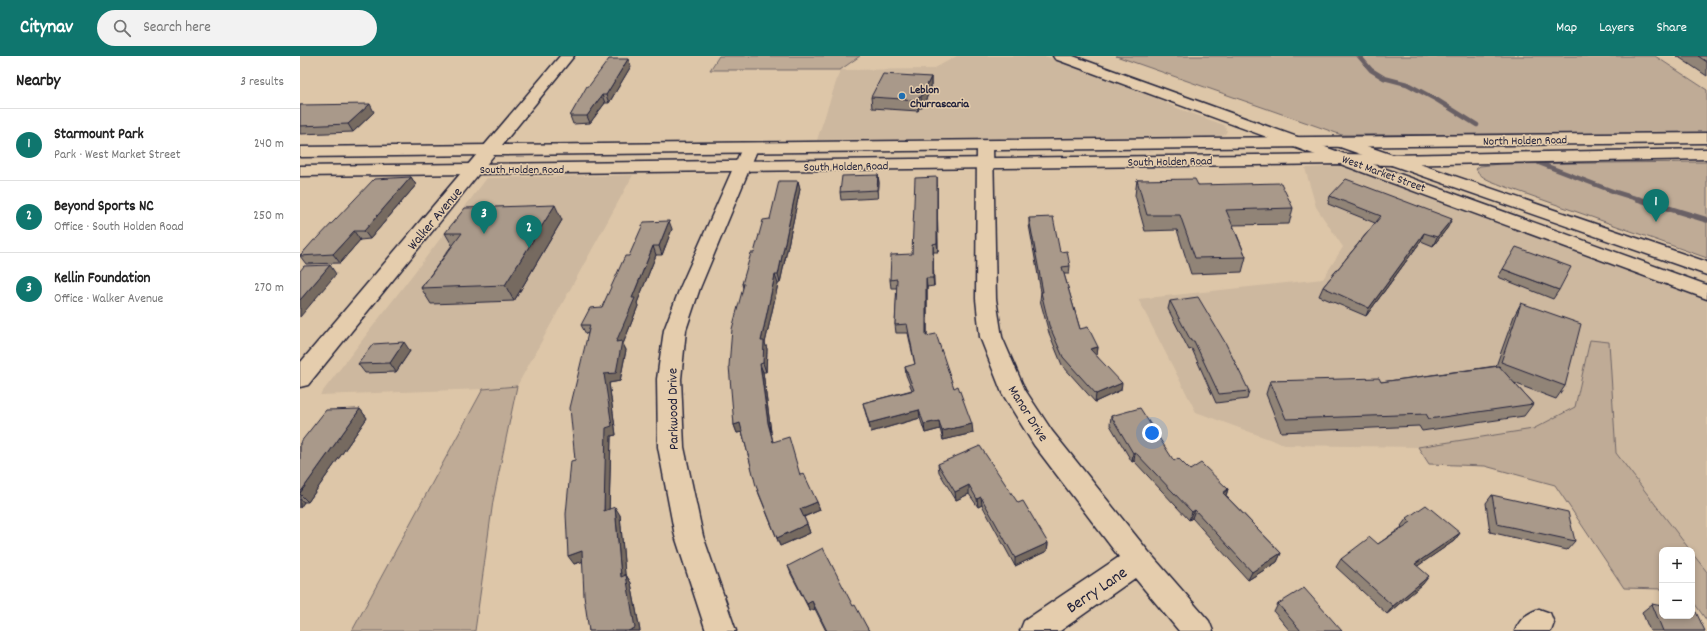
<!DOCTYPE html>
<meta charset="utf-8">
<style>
body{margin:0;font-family:Dekko,sans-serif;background:#f2f2f2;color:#222}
.controls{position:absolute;right:12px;bottom:12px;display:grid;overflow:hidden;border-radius:8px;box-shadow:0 2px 6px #0003}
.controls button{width:36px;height:36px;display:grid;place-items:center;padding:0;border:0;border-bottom:1px solid #e0e0e0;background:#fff;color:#222;font:20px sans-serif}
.you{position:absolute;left:852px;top:377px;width:14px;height:14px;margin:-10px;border:3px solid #fff;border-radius:50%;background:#1a73e8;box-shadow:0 0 0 6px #1a73e833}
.badge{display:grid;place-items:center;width:26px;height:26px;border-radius:50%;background:#0f766e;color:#fff;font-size:13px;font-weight:700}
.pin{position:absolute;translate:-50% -33px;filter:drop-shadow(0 1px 2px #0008)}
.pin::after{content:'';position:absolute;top:21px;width:14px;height:12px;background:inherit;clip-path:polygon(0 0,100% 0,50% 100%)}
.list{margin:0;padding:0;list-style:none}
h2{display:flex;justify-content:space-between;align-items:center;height:52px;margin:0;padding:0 16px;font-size:17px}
h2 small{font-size:13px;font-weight:400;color:#767676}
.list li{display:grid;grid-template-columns:26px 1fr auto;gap:12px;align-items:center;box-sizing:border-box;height:72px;padding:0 16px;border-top:1px solid #e0e0e0}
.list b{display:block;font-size:15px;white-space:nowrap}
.list p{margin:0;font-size:13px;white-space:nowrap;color:#767676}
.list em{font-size:13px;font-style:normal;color:#767676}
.icon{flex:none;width:22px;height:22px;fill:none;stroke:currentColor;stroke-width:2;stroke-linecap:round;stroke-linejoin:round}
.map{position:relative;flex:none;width:1407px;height:575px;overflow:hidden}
header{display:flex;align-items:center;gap:24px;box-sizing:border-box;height:56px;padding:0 20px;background:#0f766e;color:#fff}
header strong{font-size:19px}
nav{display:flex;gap:22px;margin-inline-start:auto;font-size:14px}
.search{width:280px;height:36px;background:#f2f2f2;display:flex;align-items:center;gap:10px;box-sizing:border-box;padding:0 14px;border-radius:22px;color:#767676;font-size:15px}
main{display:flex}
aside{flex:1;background:#fff}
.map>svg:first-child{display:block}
.built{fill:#cdb89f}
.green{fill:#bfab96;stroke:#706668}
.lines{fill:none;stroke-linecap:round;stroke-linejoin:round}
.stream-far1{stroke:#696065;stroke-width:4.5}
.stream{stroke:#696065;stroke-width:5.5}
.minor-casing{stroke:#22223b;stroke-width:3}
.tertiary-casing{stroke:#22223b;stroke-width:3}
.secondary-casing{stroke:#22223b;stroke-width:3}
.primary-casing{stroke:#22223b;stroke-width:3}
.minor{fill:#e5cdad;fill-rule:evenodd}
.tertiary{fill:#e5cdad;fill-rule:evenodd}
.secondary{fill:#e5cdad;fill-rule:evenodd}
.primary{fill:#e5cdad;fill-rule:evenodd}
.wall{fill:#918477;stroke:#22223b}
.shaded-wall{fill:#766b61;stroke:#22223b}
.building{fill:#a9998a;stroke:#22223b}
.poi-dot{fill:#1f6fb2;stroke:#e5cdad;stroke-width:1.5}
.labels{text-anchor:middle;stroke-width:3;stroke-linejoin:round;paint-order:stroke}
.far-poi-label{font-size:12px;font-weight:bold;fill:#22223b;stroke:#e5cdad;text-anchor:start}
.far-street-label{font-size:12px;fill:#22223b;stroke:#e5cdad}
.street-label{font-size:14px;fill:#22223b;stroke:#e5cdad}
.near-street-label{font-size:17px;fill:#22223b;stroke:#e5cdad}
</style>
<header>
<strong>Citynav</strong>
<div class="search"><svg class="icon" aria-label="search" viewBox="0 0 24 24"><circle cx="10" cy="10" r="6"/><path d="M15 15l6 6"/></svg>Search here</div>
<nav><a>Map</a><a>Layers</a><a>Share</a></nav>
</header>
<main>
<aside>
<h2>Nearby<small>3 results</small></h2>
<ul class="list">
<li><span class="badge">1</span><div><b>Starmount Park</b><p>Park · West Market Street</p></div><em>240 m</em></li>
<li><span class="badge">2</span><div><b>Beyond Sports NC</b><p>Office · South Holden Road</p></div><em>250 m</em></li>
<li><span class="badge">3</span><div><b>Kellin Foundation</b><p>Office · Walker Avenue</p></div><em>270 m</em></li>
</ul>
</aside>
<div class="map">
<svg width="1407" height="575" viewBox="0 0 1407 575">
<rect width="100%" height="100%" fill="#ddc6a8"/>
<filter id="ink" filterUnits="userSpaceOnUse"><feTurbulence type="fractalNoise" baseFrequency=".025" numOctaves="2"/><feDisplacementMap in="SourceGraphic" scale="8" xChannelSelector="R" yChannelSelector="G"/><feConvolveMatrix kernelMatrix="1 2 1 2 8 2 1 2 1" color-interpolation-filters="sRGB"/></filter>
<g filter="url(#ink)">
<!-- built -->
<path class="built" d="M657 0H745L841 35 877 52 924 69 927 75 924 79 916 81 517 84 540 14 633 13Z
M1041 110 1051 112 1407 243V516L1392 497V494H1390L1316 397 1308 286 1290 284 1275 351 1233 373 1118 391 985 389 896 356 838 243 1023 223 1043 191 1016 151 1005 112Z
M333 119 217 330 183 333 20 339 187 122Z"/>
<!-- green -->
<path class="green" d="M419 0H560L540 14H410Z
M816 0H1355L1407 34V77L1042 79Z
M1407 106V202L1201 129C1192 125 1181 123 1176 113L1180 110 1200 108Z
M1290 284 1309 286 1316 397 1390 494H1362V533L1324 532 1255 429 1185 410 1129 408 1118 391 1233 373 1275 351Z
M217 330 193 445 175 575H52L183 333Z
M1392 497 1407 516V565L1392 544Z"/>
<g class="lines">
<!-- stream-far1 -->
<path class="stream-far1" d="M1059 0 1071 14 1084 22 1107 28 1137 44 1177 69
M1239 107 1315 136 1341 144"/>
<!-- stream -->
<path class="stream" d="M1338 143 1407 164"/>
<defs>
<path id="minor" d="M685 85 691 87 693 90 696 243 702 281 725 334 752 375 848 495 909 565 913 575H879L835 522 760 575H720L724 565 819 501 734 389 702 337 680 281 676 243 677 90 679 87Z
M450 87 456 89 458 92 400 232 386 274 381 323 384 391 403 480 436 575H406L375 480 358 391 357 323 364 274 380 232 442 92 444 89Z
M1239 553 1250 557 1254 567 1251 575H1215C1220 563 1226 558 1239 553Z"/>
<path id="tertiary" d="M260 0H274L8 329 0 331V307Z"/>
<path id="secondary" d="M1407 77V87L0 101V91Z
M1407 93V103L1092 109 1044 108 0 120V110L1044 98 1092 99Z"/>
<path id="primary" d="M753 0H773L1407 229V243L755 3Z
M1043 82 1407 206V219L1037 90 1035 87 1037 84Z"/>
</defs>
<!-- minor casing -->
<use href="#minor" class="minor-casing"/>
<!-- tertiary casing -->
<use href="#tertiary" class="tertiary-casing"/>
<!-- secondary casing -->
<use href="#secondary" class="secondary-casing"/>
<!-- primary casing -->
<use href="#primary" class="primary-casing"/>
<!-- minor -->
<use href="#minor" class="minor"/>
<!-- tertiary -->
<use href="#tertiary" class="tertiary"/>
<!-- secondary -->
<use href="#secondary" class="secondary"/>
<!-- primary -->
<use href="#primary" class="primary"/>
</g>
<!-- wall -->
<path class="wall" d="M1377 0H1407V20Z
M331 10 309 47H305L290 67 273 68 270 60 289 30Z
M631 21V32L622 52H619L618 55 572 52 571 41Z
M0 49 74 56 53 76 0 78Z
M578 119 579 127 578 142 541 144 540 136Z
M111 121 116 129 70 183 60 184 40 207 6 208 0 200V199L16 184Z
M837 124 898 129 993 152 989 168 933 169 946 201 942 216 891 218 877 174 845 175 835 139Z
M498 125 500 133 480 227 478 228 465 287 467 293 466 316H463L471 376 473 386 500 419 517 446 520 454 504 461 507 468 510 477 480 490 459 438 442 376 437 377 434 369 443 232 442 228 454 197 470 163Z
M637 129 638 196H633L634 230 627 231V280L654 332 673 377 643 384 640 373 625 377 620 362 571 376 565 355 563 347 612 334 606 319 605 311 615 309 608 277H596L595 269 597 232H591L590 224 612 198Z
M1030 140 1148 171 1133 190 1121 185 1066 260 1019 240 1023 231 1075 167 1028 148Z
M729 162 760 196 770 210 769 218H764L780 273 798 291 797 299H796L821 334 795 346 762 309 749 277 740 244 741 236 729 169Z
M262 164 214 245 131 248 121 232 152 189 145 177Z
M372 173 362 199H356L337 247 338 250 323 288 326 294 320 325 309 327 316 379 311 380 309 453 320 459 325 519H326L331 527 340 575H289L283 505 274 508 275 404 288 277 286 278 281 269 302 251 329 200Z
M1203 213 1259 234 1253 243 1198 221Z
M870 245 949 335 947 343 916 347 892 293 889 294 868 253Z
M1221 247 1265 330 1256 343 1214 327 1233 348 1224 360 1122 375 1119 370 981 376 966 338 970 325 1081 326 1196 310 1214 260Z
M110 295 96 316 65 317 58 308Z
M60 353 67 362 8 446H4L0 452V387Z
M811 360 874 405 928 433 926 440 981 497 977 506 948 524 892 462 889 464 834 405 832 406 810 369Z
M638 408 718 447 748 487 747 495 715 510 682 449 678 451 669 438 656 444 639 416Z
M1192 439 1275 485 1267 494 1190 476 1186 447Z
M1107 462 1160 477 1154 485 1117 510 1123 528 1087 558 1036 511 1041 503 1078 488 1102 471 1101 470Z
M488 510 553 550 569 575H526L515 553 510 555 491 518Z
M978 548 1042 575H990L974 556Z
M1352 548 1405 575H1350L1342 556Z"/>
<!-- shaded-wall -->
<path class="shaded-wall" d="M328 3 331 10 309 47 306 39Z
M631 21V32L622 52 621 41Z
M302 39 305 47 290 67 287 60Z
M619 41V52L618 55 617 44Z
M70 48 74 56 53 76 48 68Z
M578 119 579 127 578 142 577 134Z
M111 121 116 129 70 183 64 175Z
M637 121V129L638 196 637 187Z
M498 125 500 133 480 227 478 219Z
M255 149 262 164 214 245 205 229Z
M1152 163 1148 171 1133 190 1137 181Z
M369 165 372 173 362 199 359 190Z
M54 175 60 184 40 207 33 198Z
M1124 177 1121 185 1066 260 1069 252Z
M633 188V196L634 230 633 222Z
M353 190 356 199 337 247 338 250 323 288 326 294 320 325 309 327 316 379 311 380 309 463 304 455V318L332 242Z
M30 209 36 218 0 261V244Z
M475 219 478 228 465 287 467 293 466 316 463 307 461 285Z
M626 222 627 231V288L626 280Z
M104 286 110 295 96 316 90 307Z
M798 291 797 299 789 301 790 293Z
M460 308 463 316 471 376 468 367Z
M822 327 821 334 795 346 796 338Z
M60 353 67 362 8 446 0 438V437Z
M619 354 620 362 571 376 569 367Z
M639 365 640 373 625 377 624 368Z
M440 367 443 376 437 377 434 369Z
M672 368 673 377 643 384 642 375Z
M835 396 834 405 832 406 833 397Z
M669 429V438L656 444 655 436Z
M928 433 925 442 923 437Z
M681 441 682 449 678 451 677 443Z
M0 443 4 446 0 452Z
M517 446 520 454 503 461 500 453Z
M315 451 320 459 326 529 321 521Z
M895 454 892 462 889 464 892 456Z
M507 468 510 477 480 490 477 482Z
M1160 477 1154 485 1109 516 1115 508Z
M748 487 747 495 715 510V502Z
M282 495 288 504 274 508 268 500Z
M981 497 977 506 948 524 952 516Z
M326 519 331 527 340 575H328Z
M1129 520 1123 528 1087 558 1093 550Z
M512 545 515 553 510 555 507 548Z"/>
<!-- building -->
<path class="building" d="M1398 0H1407V6Z
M309 3H328L306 39H302L287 60H270L287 30H289Z
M583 18 631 21 621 41H619L617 44 571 41Z
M70 48 48 68 0 70V49Z
M578 119 577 134 540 136 542 120Z
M111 121 64 175H54L33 198 0 200 14 184H16L74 123Z
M637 121V187L633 188V222H626V280L636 278 654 332 658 330 672 368 642 375 639 365 624 368 619 354 569 367 563 347 614 334 605 311 615 308 607 268 595 269 597 223 590 224 591 199 612 198 615 122Z
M895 123 898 129 981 127 993 152 926 154 946 201 895 202 880 159H847L837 124Z
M1046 123 1152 163 1137 181 1124 177 1069 252 1023 231 1081 160 1030 140Z
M479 125H498L478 219H475L461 285H464L463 307 460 308 468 367 473 386 489 381 500 419 504 418 517 446 500 453 507 468 477 482 456 430 440 367 434 369 429 310 432 273 444 228H442L451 197H454L463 164 470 163Z
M255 149 205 229 121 232 162 177H145L165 152Z
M753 161 760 196 767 195 770 210 762 211 780 273 788 271 798 291 790 293 822 327 796 338 763 301 749 269 741 236H743L729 162Z
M369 165 359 190H353L332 242H335L316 286 322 285 316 317 304 318 312 370 306 372 304 455 315 451 321 521 326 519 335 572 328 575H289L284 540 282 495 268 500 266 458 271 405 275 404 270 352 290 269H281L290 252 302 251 325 200H329L344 166Z
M1216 191 1271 211 1259 234 1203 213Z
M30 209 0 244V215L4 210Z
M898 241 926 288 949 335 919 338 894 285H891L870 245Z
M1221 247 1281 268 1265 330 1201 306Z
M104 286 90 307 58 308 73 288Z
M1199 310 1233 348 1129 363 1126 358 986 363 970 325 1079 322 1081 326Z
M840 352 874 405 878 402 890 414 901 407 928 433 923 437 981 497 952 516 895 454 892 456 835 396 833 397 811 360Z
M60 353 0 437V387L26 354Z
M680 390 718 447 723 445 748 487 715 502 681 441 677 443 669 429 655 436 638 408Z
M1192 439 1268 456 1275 485 1197 468Z
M1126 449 1160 477 1115 508 1129 520 1093 550 1041 503 1070 481 1078 488 1111 466 1107 462Z
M523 492 553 550 555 549 569 575H527L512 545 507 548 488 510Z
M1004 532 1042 575H1001L978 548Z
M1352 548 1362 550V560H1392V555L1396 556 1405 575H1363Z"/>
</g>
<!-- markers -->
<circle class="poi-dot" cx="602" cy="40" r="4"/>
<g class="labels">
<!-- far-poi labels -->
<g class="far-poi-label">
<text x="610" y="37">Leblon<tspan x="610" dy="14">Churrascaria</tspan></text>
</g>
<!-- far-street labels -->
<g class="far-street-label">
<text transform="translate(1225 84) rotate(-1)" y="4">North Holden Road</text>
<text transform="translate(870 105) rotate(-1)" y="4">South Holden Road</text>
<text transform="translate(546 110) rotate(-1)" y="4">South Holden Road</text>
<text x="222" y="117">South Holden Road</text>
<text transform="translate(1084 117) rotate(20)" y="4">West Market Street</text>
</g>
<!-- street labels -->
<g class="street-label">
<text transform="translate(134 162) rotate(-50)" y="5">Walker Avenue</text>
<text transform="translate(372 353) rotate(-91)" y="5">Parkwood Drive</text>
<text transform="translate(729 357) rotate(58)" y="5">Manor Drive</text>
</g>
<!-- near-street labels -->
<g class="near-street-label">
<text transform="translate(796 533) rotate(-34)" y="6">Berry Lane</text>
</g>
</g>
</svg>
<div class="controls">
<button>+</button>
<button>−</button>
</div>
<div class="you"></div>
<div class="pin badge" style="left:1356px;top:166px">1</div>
<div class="pin badge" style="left:229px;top:192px">2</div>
<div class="pin badge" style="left:184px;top:178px">3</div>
</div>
</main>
